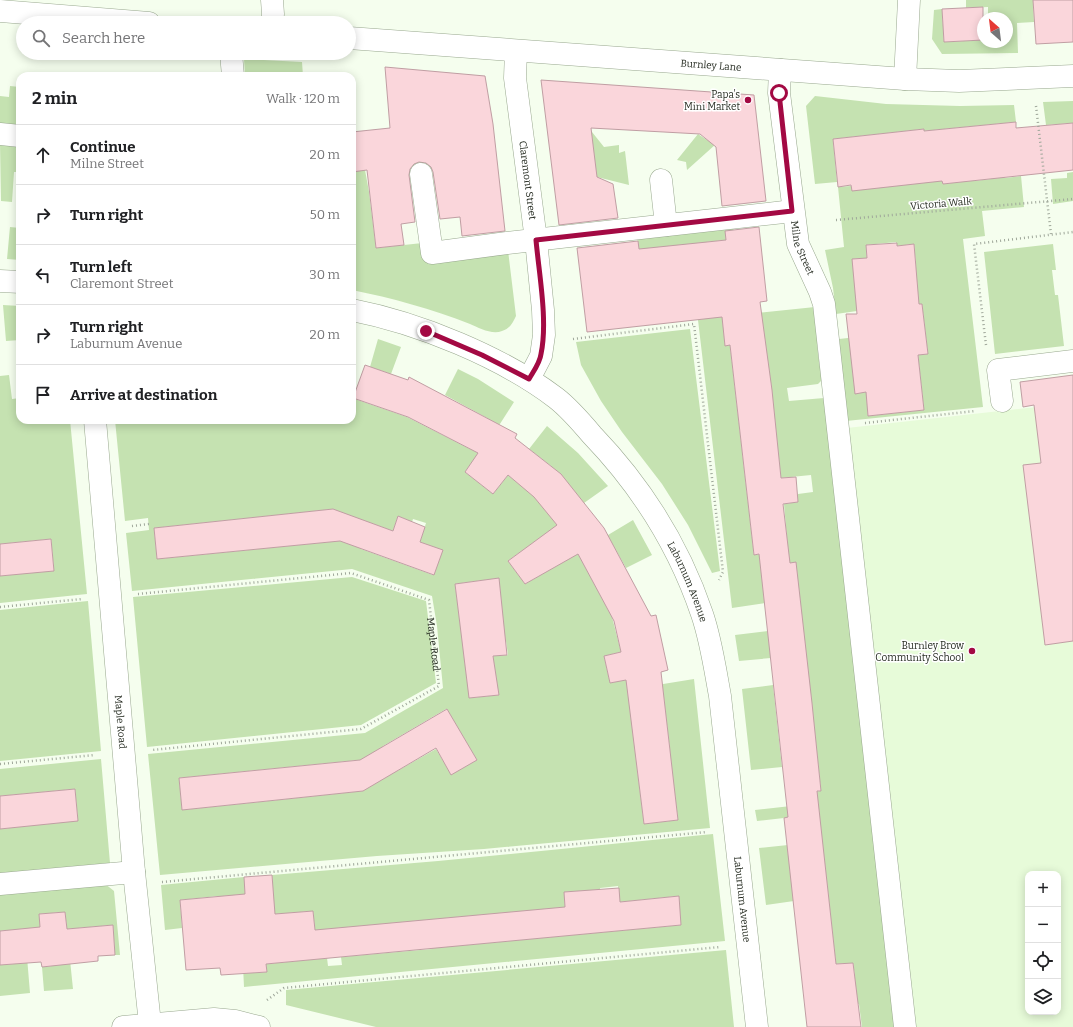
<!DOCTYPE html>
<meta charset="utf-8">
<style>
body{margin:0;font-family:Bitter,serif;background:#f2f2f2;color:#202124}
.controls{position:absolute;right:12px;bottom:12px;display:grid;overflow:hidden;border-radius:8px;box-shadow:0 2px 10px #0003}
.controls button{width:36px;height:36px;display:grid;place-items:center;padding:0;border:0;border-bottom:1px solid #e0e0e0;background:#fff;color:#202124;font:20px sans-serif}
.compass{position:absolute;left:977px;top:12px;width:36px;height:36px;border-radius:50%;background:#fff;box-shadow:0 2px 10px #0003;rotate:332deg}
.stop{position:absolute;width:12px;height:12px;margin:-9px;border:3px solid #a30943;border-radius:50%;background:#fff}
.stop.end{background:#a30943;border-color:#fff;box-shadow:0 1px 4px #0008}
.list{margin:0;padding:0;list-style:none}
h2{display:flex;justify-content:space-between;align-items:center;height:52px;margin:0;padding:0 16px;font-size:17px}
h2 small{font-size:13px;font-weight:400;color:#757577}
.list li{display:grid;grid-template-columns:26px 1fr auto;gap:12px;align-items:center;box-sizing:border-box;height:60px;padding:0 16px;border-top:1px solid #e0e0e0}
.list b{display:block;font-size:15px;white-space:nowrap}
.list p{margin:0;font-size:13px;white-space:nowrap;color:#757577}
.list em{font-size:13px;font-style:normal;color:#757577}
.icon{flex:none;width:22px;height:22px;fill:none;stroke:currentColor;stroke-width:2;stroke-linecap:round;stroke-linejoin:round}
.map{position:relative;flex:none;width:1073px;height:1027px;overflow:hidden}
.search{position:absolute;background:#fff;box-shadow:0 2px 10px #0003;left:16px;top:16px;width:340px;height:44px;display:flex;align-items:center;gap:10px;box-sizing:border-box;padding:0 14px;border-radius:22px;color:#757577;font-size:15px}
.panel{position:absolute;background:#fff;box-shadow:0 2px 10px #0003;left:16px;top:72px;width:340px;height:352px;border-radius:12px}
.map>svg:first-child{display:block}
.built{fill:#e7fbd9;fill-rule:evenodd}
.green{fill:#c5e2b1;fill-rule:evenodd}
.building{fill:#fad6db;stroke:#c09ea3}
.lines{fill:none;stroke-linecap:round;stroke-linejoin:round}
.minor-casing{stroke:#99a88f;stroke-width:23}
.path{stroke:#9fa79a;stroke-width:2.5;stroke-dasharray:1 3;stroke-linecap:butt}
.minor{stroke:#fff;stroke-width:22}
.route{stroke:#a30943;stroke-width:5}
.poi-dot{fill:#a30943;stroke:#fff;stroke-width:1.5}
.labels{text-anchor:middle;stroke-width:3;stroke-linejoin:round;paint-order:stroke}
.street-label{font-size:10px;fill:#262c22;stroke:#fff}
.poi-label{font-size:10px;fill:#262c22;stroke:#fff;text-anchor:end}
</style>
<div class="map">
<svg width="1073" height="1027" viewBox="0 0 1073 1027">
<rect width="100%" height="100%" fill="#f5feee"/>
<!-- built -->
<path class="built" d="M1073 403V1027H912L847 428ZM1028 874H1058V1012H1028Z"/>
<!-- green -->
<path class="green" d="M966 0H1033L1034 22 1017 23 1018 53 942 54 932 39 934 10 942 9 944 42 983 40V42H1007V18H988V7L966 8Z
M244 59 302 62 303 76H245Z
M10 86 20 87V127L0 126V96L9 97Z
M815 96 886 104 960 106 1014 105 1016 122 924 131V129L833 139 837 182 815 184 806 106Z
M1073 101V123L1046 125 1043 102Z
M588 127 604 147 619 145V153L625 151 629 185 597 177Z
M714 131 716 144 687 170 686 162 677 160 698 134 707 140Z
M0 143 20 145V172H14L12 202 1 201Z
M365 170 369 192 376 248 506 234 516 316C513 322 510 329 502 331 492 335 479 328 470 324 432 309 392 298 352 290V172Z
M1073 172V201L1053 204 1051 179 1067 178V173Z
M1004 173 1005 178 1021 176 1024 207 982 211 985 236 963 239 983 407 846 421 839 339 875 335 883 399 867 400 868 416 924 410 918 355 928 354 922 304 913 305 916 265 914 244 897 246 896 242 866 245 867 258 853 259 857 311 836 314 833 288 825 250 844 247 838 187 942 179 943 184 960 182 973 176 974 181 991 179V174Z
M733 226 735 239 707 242 756 313 815 307 818 354 822 380 818 384 787 388 789 401 824 398 895 1027H862L859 1004 841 1006 855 976 853 963 836 964 819 814 757 821 755 810 800 805 799 793 821 791 815 736 765 603 732 608 698 320 640 260 637 235ZM724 336 767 360 781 478 811 475 813 492 798 494V502L784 504 788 551 754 555 730 345H725Z
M10 227 20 228V260L7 259Z
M1053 244 1056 270H1052L1055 295H1058L1064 346 995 354 984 252Z
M3 305 20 306V340L6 341Z
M690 329 720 571 712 573 688 525 662 484 622 432 601 401 581 365 576 342Z
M378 339 401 347 391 374 370 367Z
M458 369 478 379 514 402 498 427 465 472 493 494 508 475 530 492 551 466 529 449 547 426 578 453 608 486 584 503 574 546 578 553 633 520 652 555 626 568 613 545 582 561 612 617 621 652 604 656 610 683 655 673 657 685 694 679 710 828 484 849 377 856 160 875 148 754 365 733 443 688 437 626 432 596 352 569 132 591 126 533 149 530 148 518 125 521 115 420H352V398L407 417 470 449 487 418 445 395ZM335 509 338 541 157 559 154 528ZM398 516 412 522 413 519 426 523 420 542 434 573 433 575 361 549 371 523 393 531ZM520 552 539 576 525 584 508 561ZM484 580 491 643 506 641 508 655 493 656 498 695 470 698 455 584ZM663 694 670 750H665ZM446 709 477 760 451 774 436 749 397 771 383 746ZM359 760 362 791 182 810 179 778ZM671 764 678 820 644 824 637 768Z
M9 375 12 399 20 398V420H70L87 594 0 603V576L54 570 51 539 0 544V376Z
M352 577 426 601 436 683 361 725 147 747 133 597Z
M88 601 101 751 0 761V610Z
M768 631 771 658 739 661 735 635Z
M773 685 782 767 751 770 742 689Z
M101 759 110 863 0 873V829L78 820 75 789 0 796V769Z
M713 834 725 941 244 987 243 966 253 965 254 973 267 972 266 964 327 958 328 966 342 965 341 957 432 949 431 935 315 930 313 911 278 914 279 933 218 896 180 900 182 928 165 930 161 885 244 877 246 895 273 892 272 875 438 861ZM618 886 620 902 678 896 681 925 455 946 565 907 564 892 579 891 602 904 600 888Z
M788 845 794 901 766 905 759 848Z
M104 883 114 891 120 955H115L113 925 67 929 65 912 39 914 41 931 26 945 30 993 0 996V965L11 964 7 930 0 931V893Z
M726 950 734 1027H376L286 1005V990Z
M70 960 73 989 44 991 42 967 52 966V962Z"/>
<!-- building -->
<path class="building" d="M1033 0H1073V42L1036 44Z
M983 7V40L944 42 942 9Z
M385 67 485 76 493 124 505 231 462 236 460 217 440 219 433 172 431 167 426 163 419 162 414 164 410 169 409 175 415 222 401 224 404 245 376 248 367 170 352 172V132L390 128Z
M541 80 754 95 766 201 722 206 716 147 700 134 591 128 597 177 613 184 618 218 559 225Z
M1016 122V128L1073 123V170L943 184 942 181 852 191 851 185 838 187 833 139 924 129V131Z
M759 227 767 301 760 302 772 390 781 478 796 477 798 502 783 504 790 563 796 562 812 703 821 791H817L836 964 853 963 861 1027H807L784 818 788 817 759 554 754 555 730 345 725 346 722 317 587 332 577 248 638 241 639 249 707 242 726 240 725 231Z
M897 243V246L914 244 919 304H922L928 354 918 355 924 410 868 416 866 392 855 394 846 314H857L852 259 867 258 866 245Z
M365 365 408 380 409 377 517 434 515 438 561 474 604 528 651 616 656 615 668 670 661 672 678 820 644 824 626 680 610 683 604 656 621 652 614 621 578 554 525 584 508 561 557 525 534 497 508 475 493 494 465 472 478 453 408 417 353 398Z
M1073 375V641L1045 645 1023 465 1041 463 1034 405 1023 407 1020 382Z
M333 509 393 531 398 516 425 527 420 542 443 550 434 575 340 541 157 559 154 528Z
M51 539 54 571 0 576V544Z
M499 578 507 655 493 656 499 695 469 698 455 584Z
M447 709 477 760 451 775 436 748 363 791 182 810 179 778 360 760Z
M75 789 78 821 0 829V796Z
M272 875 275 914 313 911 315 930 565 907 564 892 619 888 620 902 679 896 681 925 266 964 267 972 221 975 220 968 186 970 180 900 245 894 244 877Z
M65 912 67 929 113 925 115 955 98 956V961L42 967 41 962 0 965V931L40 927 39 914Z"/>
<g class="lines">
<defs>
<g id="minor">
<path d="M0 11 149 23"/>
<path d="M272 23 273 14 272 0"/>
<path id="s2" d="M349 38 905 79 959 81 1073 76"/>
<path id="s3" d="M516 51 515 78 536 240 543 310 544 335 541 356 529 379"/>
<path d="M231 53 233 76"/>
<path id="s4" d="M780 70 779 93 798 244 820 292 824 304 905 1027"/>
<path d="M905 79 909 0"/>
<path d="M0 134 20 136"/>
<path d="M421 174 432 253 507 243 793 211"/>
<path d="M661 180 666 225"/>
<path d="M0 281 20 282"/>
<path id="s5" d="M352 310C419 323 502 357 556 398 569 408 581 422 592 435 641 486 679 546 702 614 711 640 715 669 720 696L757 1027"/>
<path d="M1002 401 998 370 1073 361"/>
<path id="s6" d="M95 420 134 872 150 1024"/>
<path d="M0 884 134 872"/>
<path d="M123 1027 214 1019 235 1021 259 1027"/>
</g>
</defs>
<!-- minor casing -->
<use href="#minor" class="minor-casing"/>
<!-- path -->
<g class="path">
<path d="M1036 106 1051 234"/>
<path d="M836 220 1073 199"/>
<path d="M573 339 694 324 723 572 719 580"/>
<path d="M986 345 974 244 1073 232"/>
<path d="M865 423 975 411"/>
<path d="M132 526 149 524"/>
<path id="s1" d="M138 594 351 573 429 600 439 686 361 729 152 750"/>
<path d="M0 607 82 599"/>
<path d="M0 764 95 755"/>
<path d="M162 882 707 832"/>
<path d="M267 1000 284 988 720 947"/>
</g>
<!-- minor -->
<use href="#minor" class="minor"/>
</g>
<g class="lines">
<!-- route -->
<path class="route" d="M426 331 482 355 529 379C533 372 540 363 541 354 548 321 539 274 536 240L792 211 779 93"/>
</g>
<!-- markers -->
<g class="poi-dot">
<circle cx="748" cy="100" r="4"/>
<circle cx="972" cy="651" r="4"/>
</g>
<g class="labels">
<!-- street labels -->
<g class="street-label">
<text dy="4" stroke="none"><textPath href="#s2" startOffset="363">Burnley Lane</textPath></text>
<text dy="4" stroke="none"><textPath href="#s3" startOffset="130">Claremont Street</textPath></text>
<text transform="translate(941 203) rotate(-5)" y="4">Victoria Walk</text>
<text dy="4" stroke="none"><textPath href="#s4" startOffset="180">Milne Street</textPath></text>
<text dy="4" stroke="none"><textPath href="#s5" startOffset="452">Laburnum Avenue</textPath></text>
<text dy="4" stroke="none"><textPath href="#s1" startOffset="341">Maple Road</textPath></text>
<text dy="4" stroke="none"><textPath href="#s6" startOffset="303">Maple Road</textPath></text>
<text dy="4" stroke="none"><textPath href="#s5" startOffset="776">Laburnum Avenue</textPath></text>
</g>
<!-- poi labels -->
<g class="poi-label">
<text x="740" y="98">Papa's<tspan x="740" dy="12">Mini Market</tspan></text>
<text x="964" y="649">Burnley Brow<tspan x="964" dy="12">Community School</tspan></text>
</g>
</g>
</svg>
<div class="controls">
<button>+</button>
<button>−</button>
<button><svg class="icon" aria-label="locate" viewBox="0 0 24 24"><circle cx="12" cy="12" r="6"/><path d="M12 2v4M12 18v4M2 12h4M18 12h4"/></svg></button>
<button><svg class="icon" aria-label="layers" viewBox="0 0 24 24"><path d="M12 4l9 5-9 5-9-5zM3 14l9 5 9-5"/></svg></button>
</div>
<svg class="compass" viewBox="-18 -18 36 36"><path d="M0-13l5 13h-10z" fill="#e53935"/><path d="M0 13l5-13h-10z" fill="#757577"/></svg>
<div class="stop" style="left:779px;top:93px"></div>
<div class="stop end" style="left:426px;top:331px"></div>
<div class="search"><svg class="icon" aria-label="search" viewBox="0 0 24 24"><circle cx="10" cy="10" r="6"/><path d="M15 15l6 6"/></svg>Search here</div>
<section class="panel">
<h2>2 min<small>Walk · 120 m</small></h2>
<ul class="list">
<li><svg class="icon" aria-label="ahead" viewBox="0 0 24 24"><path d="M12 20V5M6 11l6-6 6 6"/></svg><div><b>Continue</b><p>Milne Street</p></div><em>20 m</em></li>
<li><svg class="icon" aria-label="right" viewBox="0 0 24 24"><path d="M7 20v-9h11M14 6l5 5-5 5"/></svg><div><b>Turn right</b></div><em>50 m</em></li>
<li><svg class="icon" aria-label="left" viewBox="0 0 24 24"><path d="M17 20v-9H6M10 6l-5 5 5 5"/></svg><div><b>Turn left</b><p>Claremont Street</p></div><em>30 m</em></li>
<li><svg class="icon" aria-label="right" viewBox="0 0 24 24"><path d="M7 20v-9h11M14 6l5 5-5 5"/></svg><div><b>Turn right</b><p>Laburnum Avenue</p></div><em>20 m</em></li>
<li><svg class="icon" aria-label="arrive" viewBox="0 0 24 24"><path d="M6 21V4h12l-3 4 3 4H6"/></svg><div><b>Arrive at destination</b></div></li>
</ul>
</section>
</div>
